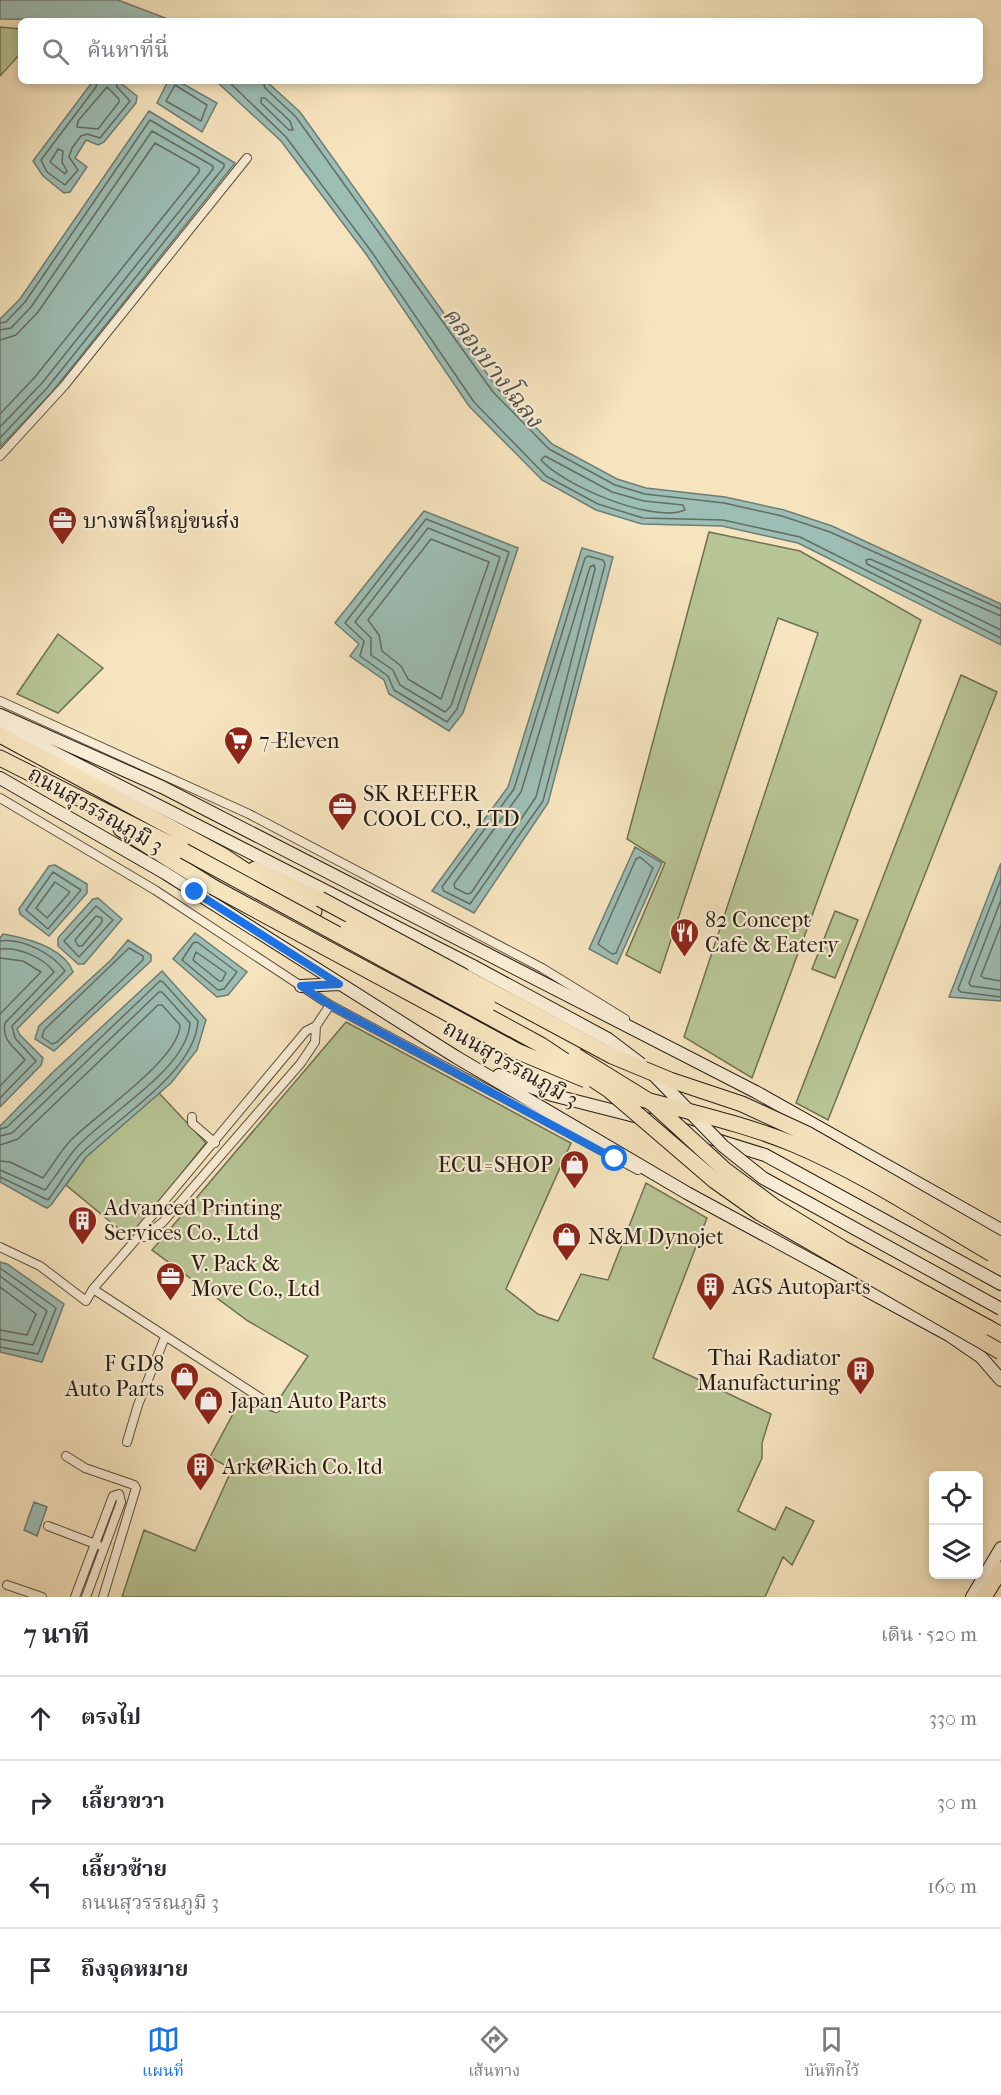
<!DOCTYPE html>
<html lang="th">
<meta charset="utf-8">
<style>
body{margin:0;font-family:"IM FELL French Canon","Noto Serif Thai",serif;background:#f2f2f3;color:#2b2b33}
.controls{position:absolute;right:18px;bottom:18px;display:grid;overflow:hidden;border-radius:9px;box-shadow:0 3px 9px #0003}
.controls button{width:54px;height:54px;display:grid;place-items:center;padding:0;border:0;border-bottom:2px solid #e1e1e2;background:#fff;color:#2b2b33;font:30px sans-serif}
.stop{position:absolute;width:18px;height:18px;margin:-14px;border:4px solid #1a73e8;border-radius:50%;background:#fff}
.stop.end{background:#1a73e8;border-color:#fff;box-shadow:0 2px 6px #0008}
.list{margin:0;padding:0;list-style:none}
h2{display:flex;justify-content:space-between;align-items:center;height:78px;margin:0;padding:0 24px;font-size:26px}
h2 small{font-size:20px;font-weight:400;color:#7c7c81}
.list li{display:grid;grid-template-columns:39px 1fr auto;gap:18px;align-items:center;box-sizing:border-box;height:84px;padding:0 24px;border-top:2px solid #e1e1e2}
.list b{display:block;font-size:22px;white-space:nowrap}
.list p{margin:0;font-size:20px;white-space:nowrap;color:#7c7c81}
.list em{font-size:20px;font-style:normal;color:#7c7c81}
.icon{flex:none;width:33px;height:33px;fill:none;stroke:currentColor;stroke-width:2;stroke-linecap:round;stroke-linejoin:round}
.map{position:relative;flex:none;width:1001px;height:1597px;overflow:hidden}
.search{position:absolute;background:#fff;box-shadow:0 3px 9px #0003;left:18px;right:18px;top:18px;height:66px;display:flex;align-items:center;gap:15px;box-sizing:border-box;padding:0 21px;border-radius:9px;color:#7c7c81;font-size:22px}
.sheet{height:414px;background:#fff}
nav{display:flex;justify-content:space-around;align-items:center;box-sizing:border-box;height:84px;border-top:2px solid #e1e1e2;background:#fff;font-size:16px;color:#7c7c81}
nav a{display:grid;justify-items:center;gap:3px}
nav .on{color:#1a73e8}
.map>svg:first-child{display:block}
.green{fill:#b8c595;stroke:#6f7054;stroke-width:1.5}
.water{fill:#9dbeb5;stroke:#6d7d74;stroke-width:1.5}
.lines{fill:none;stroke-linecap:round;stroke-linejoin:round}
.shore{stroke:#626d64;stroke-width:1.5}
.minor-casing{stroke:#5a4e3e;stroke-width:10}
.secondary-casing{stroke:#261c13;stroke-width:14}
.motorway-casing{stroke:#261c13;stroke-width:17}
.minor{stroke:#f9edd5;stroke-width:8}
.secondary{stroke:#f9edd5;stroke-width:12}
.motorway{stroke:#f6e4be;stroke-width:15}
.secondary-bridge-casing{stroke:#261c13;stroke-width:14;stroke-linecap:butt}
.motorway-bridge-casing{stroke:#261c13;stroke-width:17;stroke-linecap:butt}
.secondary-bridge{stroke:#f9edd5;stroke-width:12}
.motorway-bridge{stroke:#f6e4be;stroke-width:15}
.route{stroke:#1a73e8;stroke-width:8}
.labels{text-anchor:middle;stroke-width:4.5;stroke-linejoin:round;paint-order:stroke}
.poi-label{font-size:22px;fill:#261c13;stroke:#f9edd5;text-anchor:start}
.street-label{font-size:22px;fill:#261c13;stroke:#f9edd5}
.water-label{font-size:24px;font-style:italic;fill:#50554c;stroke:#f9edd5}
</style>
<div class="map">
<svg width="1001" height="1597" viewBox="0 0 1001 1597">
<rect width="100%" height="100%" fill="#f6e4be"/>
<filter id="stains"><feTurbulence type="fractalNoise" baseFrequency=".00333" numOctaves="4"/><feColorMatrix values="0 0 0 0 .2 0 0 0 0 .09 0 0 0 0 .02 0 0 0 .5 -.17"/></filter>
<radialGradient id="worn" r=".72"><stop offset=".6" stop-color="#630" stop-opacity="0"/><stop offset="1" stop-color="#630" stop-opacity=".3"/></radialGradient>
<!-- green -->
<path class="green" d="M0 27 21 29V53L0 76Z
M709 532 800 551 921 620 752 1078 684 1037 818 633 778 618 660 973 626 955 665 863 627 839Z
M58 634 103 668 58 713 17 694Z
M961 675 997 692 828 1120 796 1103Z
M835 911 858 920 835 978 812 969Z
M346 1022 571 1143 506 1289 538 1314 558 1321 581 1274 608 1280 646 1183 707 1218 653 1358 771 1414 762 1443V1458L738 1511 775 1530 786 1507 814 1521 792 1565 783 1557 765 1597H122L144 1530 195 1551 232 1469 210 1457 243 1395 271 1411 308 1356 248 1321 152 1250Z
M159 1093 206 1143 130 1238 66 1185 86 1157Z"/>
<!-- water -->
<path class="water" d="M0 0H118L173 21 0 19Z
M93 81H118L137 96 136 103 104 142 98 145 86 140 75 158 87 167 70 192 64 193 43 176 33 161Z
M168 81H178L217 103 202 132 157 103Z
M216 81H266L300 112 498 389 552 444 617 479 646 488 725 497 784 510 832 526 1001 604V645L798 543 722 526 642 524 596 510 542 480 469 406 366 254 281 141Z
M149 111 235 163 52 392 0 447V319L20 299Z
M424 511 518 548 463 713 449 731 389 694 384 680 350 656 359 644 335 623Z
M582 548 613 557 548 803 474 913 432 891 508 787Z
M635 847 662 863 617 964 589 949Z
M1001 863V1001L949 997Z
M55 865 87 884V893L49 936 20 914 19 909 49 866Z
M98 898 122 919 84 964H78L58 946V938L93 899Z
M195 933 247 972 228 995 217 997 173 959Z
M3 934C26 938 64 947 73 972L17 1029 20 1035 43 1058 41 1065 0 1107V938Z
M128 940 151 955V961L54 1051 35 1039 39 1026 111 960Z
M162 971 206 1020 197 1050 171 1083 86 1157 51 1205 47 1208 41 1205 0 1182V1126L52 1073Z
M0 1262 7 1264 64 1304 42 1362 0 1352Z
M34 1502 47 1507 37 1536 24 1530Z"/>
<g class="lines">
<!-- shore -->
<path class="shore" d="M97 81 96 87 41 160 47 172 65 185 78 170 69 157 72 148 81 136 87 134 100 138 130 101 117 87 116 81
M228 81 286 137 371 251 474 402 546 476 598 504 643 518 723 520 800 537 1001 638
M263 81 265 88 296 117 493 392 549 449 615 485 645 494 724 503 782 516 830 532 1001 609
M175 85 207 105 201 121 166 101Z
M107 87 119 99V102L98 129 77 127 78 121Z
M261 98H265L290 121 293 130H289L261 103Z
M58 149 63 151 62 162 67 171 65 174 50 162Z
M0 323 6 322 25 302 150 120 224 164V167L47 388 0 438
M0 330 11 328 31 307 152 131 213 166V169L42 383 0 427
M0 340 16 335 38 312 155 143 199 168V172L35 377 0 414
M545 456 612 492 644 501 683 505 685 510C653 524 563 485 541 460Z
M426 519 509 552 457 709 447 722 394 690 388 676 360 656 364 641 345 623Z
M428 528 500 557 451 706 445 712 400 685 393 670 371 655V638L355 622Z
M431 539 489 562 441 699 408 679 401 666 382 651 379 635 368 620Z
M588 556 603 560 605 564 543 801 470 904 444 891 442 887 514 789 585 558Z
M594 565 595 569 536 797 471 893 467 894 455 888 454 884 521 792 590 567Z
M1001 616 870 559 866 560 867 564 1001 630
M640 857 653 868 616 953 612 954 598 944 636 859Z
M53 872 81 890 48 929 26 910Z
M1001 879 958 989 961 992 1001 997
M55 882 70 892 47 918 36 908Z
M1001 900 969 983 971 986 1001 990
M96 906 113 920 79 957 64 941Z
M96 916 102 918V922L82 946H78L75 940Z
M1001 925 981 976 984 978 1001 981
M0 941C22 938 52 953 65 971L12 1026 15 1038 36 1061 0 1098
M197 942 237 972 224 989 218 990 182 960 193 943Z
M129 948 143 956V960L57 1042 52 1044 42 1037 44 1030Z
M0 949C18 947 43 957 54 972L5 1023C1 1041 16 1048 25 1060L0 1086
M196 952 226 973 222 981H219L193 960Z
M0 958 23 961 41 972 0 1014
M0 1129 7 1127 160 981 163 982 198 1021C195 1072 119 1117 84 1151 70 1165 60 1184 48 1200L0 1177
M0 1136 12 1133 159 992H162L190 1023C187 1070 106 1114 76 1148 65 1161 56 1176 45 1190L0 1170
M0 1145 18 1139 158 1005H162L180 1025C179 1060 95 1115 70 1141 60 1152 52 1166 43 1178L10 1162 0 1161
M0 1268 56 1308 38 1354 0 1347
M0 1276 47 1311 33 1345 0 1339
M0 1287 36 1314 27 1335 0 1330"/>
<defs>
<path id="minor" d="M0 456 64 386 247 158
M0 701 249 814 542 968 625 1019
M0 798 155 890 330 1005 638 1170
M192 1117V1123L215 1143
M139 1236 144 1237 163 1222 301 1063 315 1042 316 1026
M0 1247 40 1266 86 1301 93 1289 139 1236 140 1230 306 1031 316 1026 330 1005
M93 1289 276 1408
M127 1442 138 1405 165 1337
M66 1456 85 1468 134 1485 136 1488 103 1597
M48 1526 98 1545
M7 1585 42 1597
M75 1597 113 1496 119 1494 121 1502 86 1597"/>
<path id="secondary" d="M0 715 162 787 756 1092 1001 1230
M0 725 473 966
M0 778 165 873 456 1057 687 1193 949 1335 981 1357 1001 1380
M301 986 339 984
M499 1075 552 1095 662 1123 765 1155 1001 1284
M972 1597 1001 1548"/>
<path id="motorway" d="M0 735 222 855 278 892 314 911
M0 758 184 851
M121 829 213 887
M255 869 320 899
M987 1327 1001 1335
M984 1597 1001 1569"/>
</defs>
<!-- minor casing -->
<use href="#minor" class="minor-casing"/>
<!-- secondary casing -->
<use href="#secondary" class="secondary-casing"/>
<!-- motorway casing -->
<use href="#motorway" class="motorway-casing"/>
<!-- minor -->
<use href="#minor" class="minor"/>
<!-- secondary -->
<use href="#secondary" class="secondary"/>
<!-- motorway -->
<use href="#motorway" class="motorway"/>
<defs>
<path id="secondary-bridge" d="M473 966 608 1039 641 1064
M654 1075 723 1146 763 1178 1001 1309"/>
<path id="motorway-bridge" d="M184 851 541 1045 609 1090 715 1181 760 1213 1001 1352
M213 887 519 1052 586 1080
M320 899 612 1056 670 1080 742 1104 807 1134 1001 1245
M348 929 427 969 488 1005
M576 1056 652 1103 725 1170 775 1207 842 1248 987 1327
M614 1091C673 1109 735 1120 793 1144 862 1173 927 1216 992 1254"/>
</defs>
<!-- secondary-bridge casing -->
<use href="#secondary-bridge" class="secondary-bridge-casing"/>
<!-- motorway-bridge casing -->
<use href="#motorway-bridge" class="motorway-bridge-casing"/>
<!-- secondary-bridge -->
<use href="#secondary-bridge" class="secondary-bridge"/>
<!-- motorway-bridge -->
<use href="#motorway-bridge" class="motorway-bridge"/>
</g>
<g class="lines">
<!-- route -->
<path class="route" d="M195 892 339 984 301 986 330 1005 615 1159"/>
</g>
<!-- icons -->
<defs>
<symbol id="office-pin" viewBox="-11 -11 22 30"><path d="M0 17L-7.5 6A9.5 9.5 0 1 1 7.5 6Z" fill="#8f2418" stroke="#f9edd5"/><path d="M-6-3h4V-5.5h4V-3h4V5H-6ZM-1-4.5V-3h2v-1.5ZM-6 0V1H6V0Z" fill="#fff"/></symbol>
<symbol id="supermarket-pin" viewBox="-11 -11 22 30"><path d="M0 17L-7.5 6A9.5 9.5 0 1 1 7.5 6Z" fill="#8f2418" stroke="#f9edd5"/><path d="M-6-5.5h2.5l.6 2H6L4.5 2H-2.5L-4.4-4H-6ZM-1.5 3.2a1.3 1.3 0 1 0 .1 0ZM3 3.2a1.3 1.3 0 1 0 .1 0Z" fill="#fff"/></symbol>
<symbol id="restaurant-pin" viewBox="-11 -11 22 30"><path d="M0 17L-7.5 6A9.5 9.5 0 1 1 7.5 6Z" fill="#8f2418" stroke="#f9edd5"/><path d="M-5-6h1v4h1v-4h1v4h1v-4h1v5L-1.5 .5V6h-2V.5L-5-1ZM5-6V6H3V1.5H1.5Q1.5-4 5-6Z" fill="#fff"/></symbol>
<symbol id="shop-pin" viewBox="-11 -11 22 30"><path d="M0 17L-7.5 6A9.5 9.5 0 1 1 7.5 6Z" fill="#8f2418" stroke="#f9edd5"/><path d="M-5-2.5h2.3a2.7 3.5 0 0 1 5.4 0H5L5.5 6h-11ZM-1.5-2.5h3a1.5 2.3 0 0 0-3 0Z" fill="#fff"/></symbol>
<symbol id="building-pin" viewBox="-11 -11 22 30"><path d="M0 17L-7.5 6A9.5 9.5 0 1 1 7.5 6Z" fill="#8f2418" stroke="#f9edd5"/><path d="M-4-6H4V6H1V3H-1V6H-4ZM-2.5-4.3h1.7v1.8h-1.7ZM.8-4.3h1.7v1.8H.8ZM-2.5-1h1.7V.8h-1.7ZM.8-1h1.7V.8H.8Z" fill="#fff"/></symbol>
</defs>
<g fill-rule="evenodd">
<use href="#office-pin" x="46" y="504" width="33" height="45"/>
<use href="#supermarket-pin" x="222" y="724" width="33" height="45"/>
<use href="#office-pin" x="326" y="790" width="33" height="45"/>
<use href="#restaurant-pin" x="668" y="916" width="33" height="45"/>
<use href="#shop-pin" x="558" y="1148" width="33" height="45"/>
<use href="#building-pin" x="66" y="1204" width="33" height="45"/>
<use href="#shop-pin" x="550" y="1220" width="33" height="45"/>
<use href="#office-pin" x="154" y="1260" width="33" height="45"/>
<use href="#building-pin" x="694" y="1270" width="33" height="45"/>
<use href="#building-pin" x="844" y="1354" width="33" height="45"/>
<use href="#shop-pin" x="168" y="1360" width="33" height="45"/>
<use href="#shop-pin" x="192" y="1384" width="33" height="45"/>
<use href="#building-pin" x="184" y="1450" width="33" height="45"/>
</g>
<g class="labels">
<!-- poi labels -->
<g class="poi-label">
<text x="83" y="528">บางพลีใหญ่ขนส่ง</text>
<text x="259" y="748">7-Eleven</text>
<text x="363" y="801">SK REEFER<tspan x="363" dy="25">COOL CO., LTD</tspan></text>
<text x="705" y="927">82 Concept<tspan x="705" dy="25">Cafe &amp; Eatery</tspan></text>
<text x="553" y="1172" text-anchor="end">ECU=SHOP</text>
<text x="104" y="1215">Advanced Printing<tspan x="104" dy="25">Services Co., Ltd</tspan></text>
<text x="588" y="1244">N&amp;M Dynojet</text>
<text x="191" y="1271">V. Pack &amp;<tspan x="191" dy="25">Move Co., Ltd</tspan></text>
<text x="732" y="1294">AGS Autoparts</text>
<text x="840" y="1365" text-anchor="end">Thai Radiator<tspan x="840" dy="25">Manufacturing</tspan></text>
<text x="164" y="1371" text-anchor="end">F GD8<tspan x="164" dy="25">Auto Parts</tspan></text>
<text x="230" y="1408">Japan Auto Parts</text>
<text x="222" y="1474">Ark@Rich Co. ltd</text>
</g>
<!-- street labels -->
<g class="street-label">
<text transform="translate(96 809) rotate(30)" y="8">ถนนสุวรรณภูมิ 3</text>
<text transform="translate(511 1063) rotate(30)" y="8">ถนนสุวรรณภูมิ 3</text>
</g>
<!-- water labels -->
<g class="water-label">
<text transform="translate(493 367) rotate(52)" y="8">คลองบางโฉลง</text>
</g>
</g>
<rect width="100%" height="100%" filter="url(#stains)"/>
<rect width="100%" height="100%" fill="url(#worn)"/>
</svg>
<div class="controls">
<button><svg class="icon" aria-label="locate" viewBox="0 0 24 24"><circle cx="12" cy="12" r="6"/><path d="M12 2v4M12 18v4M2 12h4M18 12h4"/></svg></button>
<button><svg class="icon" aria-label="layers" viewBox="0 0 24 24"><path d="M12 4l9 5-9 5-9-5zM3 14l9 5 9-5"/></svg></button>
</div>
<div class="stop" style="left:615px;top:1159px"></div>
<div class="stop end" style="left:195px;top:892px"></div>
<div class="search"><svg class="icon" aria-label="search" viewBox="0 0 24 24"><circle cx="10" cy="10" r="6"/><path d="M15 15l6 6"/></svg>ค้นหาที่นี่</div>
</div>
<section class="sheet">
<h2>7 นาที<small>เดิน · 520 m</small></h2>
<ul class="list">
<li><svg class="icon" aria-label="ahead" viewBox="0 0 24 24"><path d="M12 20V5M6 11l6-6 6 6"/></svg><div><b>ตรงไป</b></div><em>330 m</em></li>
<li><svg class="icon" aria-label="right" viewBox="0 0 24 24"><path d="M7 20v-9h11M14 6l5 5-5 5"/></svg><div><b>เลี้ยวขวา</b></div><em>30 m</em></li>
<li><svg class="icon" aria-label="left" viewBox="0 0 24 24"><path d="M17 20v-9H6M10 6l-5 5 5 5"/></svg><div><b>เลี้ยวซ้าย</b><p>ถนนสุวรรณภูมิ 3</p></div><em>160 m</em></li>
<li><svg class="icon" aria-label="arrive" viewBox="0 0 24 24"><path d="M6 21V4h12l-3 4 3 4H6"/></svg><div><b>ถึงจุดหมาย</b></div></li>
</ul>
</section>
<nav>
<a class="on"><svg class="icon" aria-label="map" viewBox="0 0 24 24"><path d="M3 6l6-2 6 2 6-2v14l-6 2-6-2-6 2zM9 4v14M15 6v14"/></svg>แผนที่</a>
<a><svg class="icon" aria-label="directions" viewBox="0 0 24 24"><path d="M12 3l9 9-9 9-9-9zM9 14v-3h6M13 9l2 2-2 2"/></svg>เส้นทาง</a>
<a><svg class="icon" aria-label="saved" viewBox="0 0 24 24"><path d="M7 4h10v16l-5-4-5 4z"/></svg>บันทึกไว้</a>
</nav>
